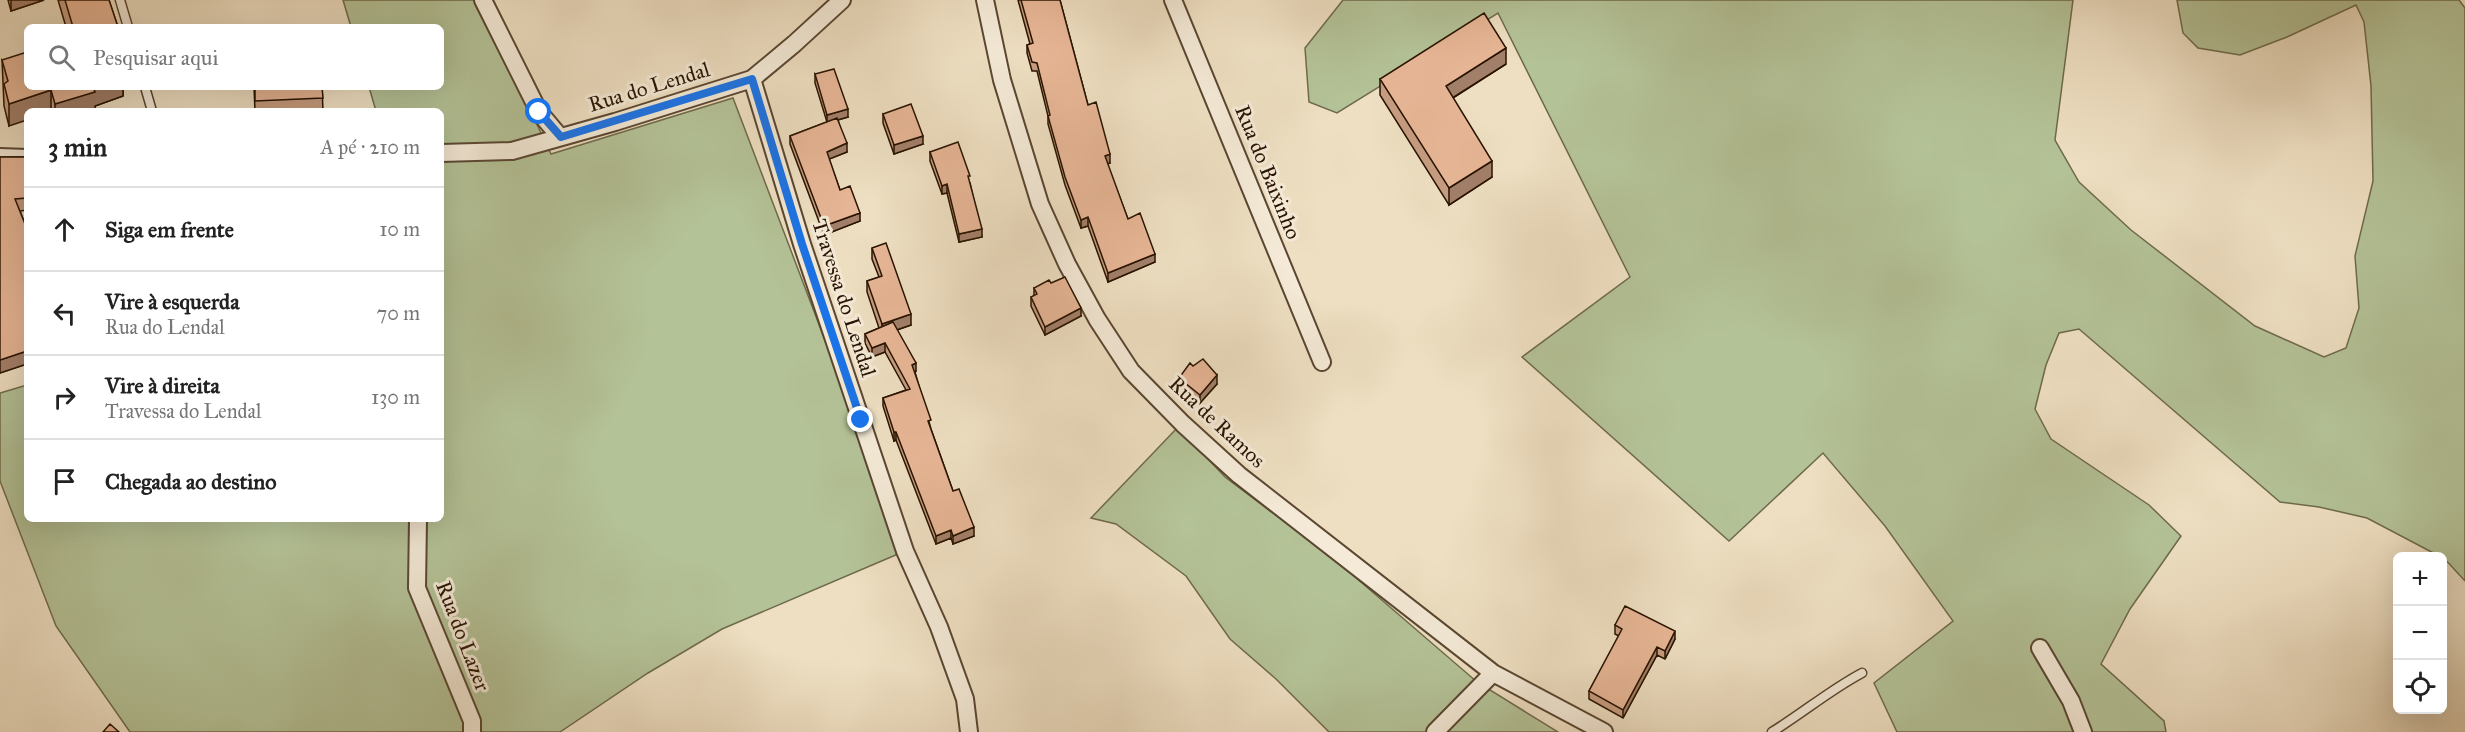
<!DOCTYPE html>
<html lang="pt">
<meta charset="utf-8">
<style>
body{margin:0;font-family:"IM FELL Great Primer",serif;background:#f6f6f6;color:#222}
.controls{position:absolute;right:18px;bottom:18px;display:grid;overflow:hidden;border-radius:9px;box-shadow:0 6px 24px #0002}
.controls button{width:54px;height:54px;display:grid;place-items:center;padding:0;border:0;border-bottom:2px solid #e0e0e0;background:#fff;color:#222;font:30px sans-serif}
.stop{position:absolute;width:18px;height:18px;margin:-14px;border:4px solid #1a73e8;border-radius:50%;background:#fff}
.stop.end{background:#1a73e8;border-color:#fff;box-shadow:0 2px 6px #0008}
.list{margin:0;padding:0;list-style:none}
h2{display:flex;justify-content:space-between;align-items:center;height:78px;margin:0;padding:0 24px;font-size:26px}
h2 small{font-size:20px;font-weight:400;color:#767676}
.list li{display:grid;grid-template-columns:39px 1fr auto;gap:18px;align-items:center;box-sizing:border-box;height:84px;padding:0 24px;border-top:2px solid #e0e0e0}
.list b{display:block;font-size:22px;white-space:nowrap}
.list p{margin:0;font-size:20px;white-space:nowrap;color:#767676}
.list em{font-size:20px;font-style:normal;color:#767676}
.icon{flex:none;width:33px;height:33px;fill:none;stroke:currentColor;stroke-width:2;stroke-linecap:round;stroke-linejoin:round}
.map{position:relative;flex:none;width:2465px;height:732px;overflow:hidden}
.search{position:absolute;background:#fff;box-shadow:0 6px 24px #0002;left:24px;top:24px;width:420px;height:66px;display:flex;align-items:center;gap:15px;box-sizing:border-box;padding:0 21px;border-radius:9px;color:#767676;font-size:22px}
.panel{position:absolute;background:#fff;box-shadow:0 6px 24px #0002;left:24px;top:108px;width:420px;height:414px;border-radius:9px}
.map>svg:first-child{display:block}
.green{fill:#b4c297;stroke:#6e6a4c;stroke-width:1.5}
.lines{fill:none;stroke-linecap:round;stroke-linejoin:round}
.lane-casing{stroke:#5a4631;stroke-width:11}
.street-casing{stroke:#5a4631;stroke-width:20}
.lane{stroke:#f4ead7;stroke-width:8}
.street{stroke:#f4ead7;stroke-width:16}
.wall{fill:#c79d81;stroke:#281301;stroke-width:1.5}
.shaded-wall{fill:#a27f69;stroke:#281301;stroke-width:1.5}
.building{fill:#e7b696;stroke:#281301;stroke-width:1.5}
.route{stroke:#1a73e8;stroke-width:8}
.labels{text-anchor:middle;stroke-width:6;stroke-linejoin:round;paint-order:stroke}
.street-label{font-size:21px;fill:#281301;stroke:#f4ead7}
</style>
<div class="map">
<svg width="2465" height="732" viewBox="0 0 2465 732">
<rect width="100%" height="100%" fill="#eedfc2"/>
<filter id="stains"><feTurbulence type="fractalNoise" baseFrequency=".00333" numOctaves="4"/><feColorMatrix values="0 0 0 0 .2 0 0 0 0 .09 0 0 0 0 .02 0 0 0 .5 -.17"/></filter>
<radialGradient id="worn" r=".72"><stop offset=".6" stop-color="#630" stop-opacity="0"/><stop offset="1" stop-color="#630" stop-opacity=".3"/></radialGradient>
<!-- green -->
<path class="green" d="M343 0H478L551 154 733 98 905 551 722 629 648 673 560 732H130L56 626 0 481V393L27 385V519H441V111H376L369 87H441V27H351Z
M1343 0H2073L2055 140 2079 182 2131 230 2255 326 2324 357 2346 348 2359 308 2355 256 2373 181 2371 86 2364 22 2356 5 2287 37 2240 55 2198 48 2183 33 2177 0H2459L2465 8V581L2442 556H2439L2367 518 2319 507 2280 502 2079 329 2059 333 2046 365 2035 409 2051 439 2149 505 2181 536 2130 609 2101 664 2164 721 2166 732H1897L1874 683 1953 621 1885 526 1823 453 1729 541 1522 357 1630 277 1498 13 1337 113 1309 102 1305 48Z
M1178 427 1225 477 1333 558 1477 682 1558 732H1329L1276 679 1230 639 1186 576 1116 524 1091 518Z"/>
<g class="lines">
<defs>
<path id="lane" d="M120 0 128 27
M145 87 152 111
M1772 732C1803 713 1830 690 1862 673"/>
<path id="street" d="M483 0 539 112 560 137
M985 0 1002 80 1040 204 1067 264 1097 319 1131 371 1183 424 1239 475 1493 673 1604 732
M1173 0 1322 362
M752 79 802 244 905 551 939 627 965 699 969 732
M441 153 512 151 615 122 752 79 794 44 842 0
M0 157 27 158
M418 519 417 588 472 721V732
M2040 648 2071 701 2083 732
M1435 732 1493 673"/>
</defs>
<!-- lane casing -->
<use href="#lane" class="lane-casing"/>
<!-- street casing -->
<use href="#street" class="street-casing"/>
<!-- lane -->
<use href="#lane" class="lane"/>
<!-- street -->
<use href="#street" class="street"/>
</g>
<!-- wall -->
<path class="wall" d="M8 0H44L11 11Z
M58 0H109L118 27H66Z
M1018 0H1060L1088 105 1110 163 1107 164 1128 219 1155 262 1108 282 1088 226 1081 228 1065 185 1048 124V116L1037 71H1032L1027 53V45L1030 44Z
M2 60 27 87H123V96L95 106V111H27L9 126 4 106Z
M1506 64 1453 98 1492 177 1449 205 1380 95V79Z
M815 74 848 117 838 120 847 152 829 159 840 190 860 221 824 235 790 144V136L827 122 815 83Z
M254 87H322L323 111H255Z
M883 114 923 144 894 154 883 123Z
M930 152 970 183 982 237 959 242 947 193 942 194 930 161Z
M0 157H27V210L20 211 27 229V364L0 373Z
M872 248 911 325 897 330 916 371 915 372 931 429 953 491 974 536 953 544 951 538 936 544 896 440 894 441 883 406V398L906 390 885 352 872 357 865 343V334L879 328 867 292V281L879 277 872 259Z
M1034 288 1081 316 1045 335 1031 306V297L1034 296Z
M1193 366 1217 384 1200 403 1179 386V378Z
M1615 625 1675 639 1665 659 1657 655 1623 718 1589 699V691L1619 636 1615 634Z"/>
<!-- shaded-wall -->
<path class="shaded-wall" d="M11 0H44L11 11Z
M1506 48V64L1446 102V86Z
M92 87H123V96L95 106V111H55V104Z
M51 90V111H27V120L9 126V104Z
M848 109V117L827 123V115Z
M923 136V144L894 154V145Z
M847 143V152L827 160V152Z
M1110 154V163L1105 165V156Z
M1492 161V177L1449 205V188Z
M947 184V193L942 194V186Z
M860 213V221L824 235V226Z
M1088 217V226L1081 228V220Z
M982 229V237L959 242V234Z
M1155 254V262L1108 282V273Z
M1081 308V316L1045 335V327Z
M911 314V325L882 335V324Z
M885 343V352L872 357V348Z
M27 351V364L0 373V360Z
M916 363V371L912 373V365Z
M1217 375V384L1200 403V395Z
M894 432H896V440L894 441Z
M974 527V536L953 544V536Z
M951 530V538L936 544V536Z
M1675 631V639L1665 659V651Z
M1657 647V655L1623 718V710Z"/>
<!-- building -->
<path class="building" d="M65 0H109L118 27H73Z
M1021 0H1060L1088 105 1096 102 1110 154 1105 156 1128 219 1140 213 1155 254 1108 273 1088 217 1081 220 1065 177 1048 116 1050 115 1037 63 1032 62 1027 45 1033 43Z
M1484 13 1506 48 1446 86 1492 161 1449 188 1380 79Z
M27 52V87H93L95 92 55 104 51 90 9 104 4 84 8 81 2 60Z
M834 69 848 109 827 115 815 74Z
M255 87H322L323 98 255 101Z
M911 104 923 136 894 145 883 114Z
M837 118 847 143 827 152 840 190 850 186 860 213 824 226 790 136Z
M958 142 970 176H968L982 229 959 234 947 184 942 186 930 152Z
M0 157H27V198L15 199 27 229V351L0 360Z
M886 243 911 314 882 324 867 281 882 276 872 248Z
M1065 277 1081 308 1045 327 1031 297 1037 294 1034 288 1049 280 1051 283Z
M893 322 916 363 912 365 931 420 928 421 953 491 959 489 974 527 953 536 951 530 936 536 896 432H894L883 398 910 389 885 343 872 348 865 334Z
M1203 359 1217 375 1200 395 1179 378 1190 363 1193 366Z
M1625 606 1675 631 1665 651 1657 647 1623 710 1589 691 1622 629 1615 625Z
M110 724 119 732H103Z"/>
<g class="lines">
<!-- route -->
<path class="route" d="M539 112 561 137 752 79 802 244 861 420"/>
</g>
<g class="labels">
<!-- street labels -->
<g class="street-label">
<text transform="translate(649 87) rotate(-17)" y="7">Rua do Lendal</text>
<text transform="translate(1268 172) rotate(68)" y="7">Rua do Baixinho</text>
<text transform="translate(844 298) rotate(72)" y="7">Travessa do Lendal</text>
<text transform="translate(1217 422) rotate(43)" y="7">Rua de Ramos</text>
<text transform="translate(463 636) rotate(69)" y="7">Rua do Lazer</text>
</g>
</g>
<rect width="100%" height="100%" filter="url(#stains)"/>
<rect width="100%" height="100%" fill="url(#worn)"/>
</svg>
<div class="controls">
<button>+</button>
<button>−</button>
<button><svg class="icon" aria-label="locate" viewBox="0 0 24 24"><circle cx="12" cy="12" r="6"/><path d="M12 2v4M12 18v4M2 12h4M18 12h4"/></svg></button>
</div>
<div class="stop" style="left:539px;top:112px"></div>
<div class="stop end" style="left:861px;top:420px"></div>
<div class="search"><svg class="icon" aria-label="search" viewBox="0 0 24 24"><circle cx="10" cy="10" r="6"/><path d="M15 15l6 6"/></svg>Pesquisar aqui</div>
<section class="panel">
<h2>3 min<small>A pé · 210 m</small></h2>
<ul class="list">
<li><svg class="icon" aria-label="ahead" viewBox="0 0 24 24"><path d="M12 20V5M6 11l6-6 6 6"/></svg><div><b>Siga em frente</b></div><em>10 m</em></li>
<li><svg class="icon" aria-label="left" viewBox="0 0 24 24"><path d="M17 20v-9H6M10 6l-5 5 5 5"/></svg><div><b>Vire à esquerda</b><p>Rua do Lendal</p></div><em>70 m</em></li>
<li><svg class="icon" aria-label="right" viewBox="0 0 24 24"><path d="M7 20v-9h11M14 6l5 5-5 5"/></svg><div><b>Vire à direita</b><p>Travessa do Lendal</p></div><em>130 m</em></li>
<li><svg class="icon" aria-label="arrive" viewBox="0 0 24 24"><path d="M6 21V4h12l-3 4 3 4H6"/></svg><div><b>Chegada ao destino</b></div></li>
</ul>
</section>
</div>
